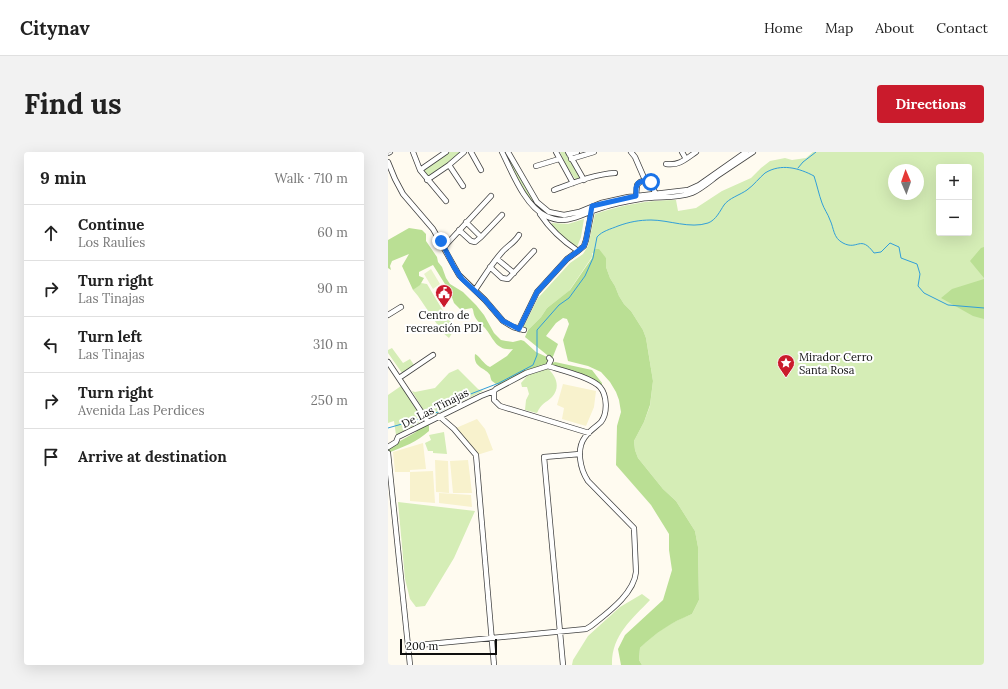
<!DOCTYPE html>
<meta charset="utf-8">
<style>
body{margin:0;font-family:Lora,serif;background:#f2f2f2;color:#222}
.controls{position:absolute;right:12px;top:12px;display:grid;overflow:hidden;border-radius:4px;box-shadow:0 4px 16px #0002}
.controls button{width:36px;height:36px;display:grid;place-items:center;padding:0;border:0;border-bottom:1px solid #e0e0e0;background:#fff;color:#222;font:20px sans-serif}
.compass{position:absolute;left:500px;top:12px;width:36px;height:36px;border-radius:50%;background:#fff;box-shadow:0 4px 16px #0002;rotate:358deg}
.scale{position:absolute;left:12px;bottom:10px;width:97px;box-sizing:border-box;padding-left:4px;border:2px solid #0e0e0e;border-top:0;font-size:11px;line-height:14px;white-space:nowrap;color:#0e0e0e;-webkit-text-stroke:3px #fff;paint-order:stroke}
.stop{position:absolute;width:12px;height:12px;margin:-9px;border:3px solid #1a73e8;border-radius:50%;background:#fff}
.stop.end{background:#1a73e8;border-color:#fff;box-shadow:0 1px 4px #0008}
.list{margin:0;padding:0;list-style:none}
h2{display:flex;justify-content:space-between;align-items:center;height:52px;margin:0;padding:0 16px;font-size:17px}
h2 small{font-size:13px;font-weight:400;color:#767676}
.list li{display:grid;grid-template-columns:26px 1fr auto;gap:12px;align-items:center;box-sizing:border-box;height:56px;padding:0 16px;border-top:1px solid #e0e0e0}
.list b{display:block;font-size:15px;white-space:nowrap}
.list p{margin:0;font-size:13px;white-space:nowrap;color:#767676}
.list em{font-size:13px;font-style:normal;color:#767676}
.icon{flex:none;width:22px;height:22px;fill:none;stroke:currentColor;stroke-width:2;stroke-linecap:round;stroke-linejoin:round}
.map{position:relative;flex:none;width:596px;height:513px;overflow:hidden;border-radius:4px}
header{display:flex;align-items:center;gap:24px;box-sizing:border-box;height:56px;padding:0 20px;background:#fff;border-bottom:1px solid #e0e0e0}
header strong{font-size:19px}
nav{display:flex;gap:22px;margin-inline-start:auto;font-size:14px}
.intro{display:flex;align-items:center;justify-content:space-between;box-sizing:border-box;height:96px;padding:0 24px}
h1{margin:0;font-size:28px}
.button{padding:10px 18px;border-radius:4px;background:#ca1b2c;color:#fff;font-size:14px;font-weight:700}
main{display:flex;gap:24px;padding:0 24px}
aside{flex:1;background:#fff;border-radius:4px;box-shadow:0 4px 16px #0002}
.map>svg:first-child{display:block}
.farmland{fill:#f8f2cd}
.green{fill:#d5edb6;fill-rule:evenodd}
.forest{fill:#badf94}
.pitch{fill:#e7f3c8}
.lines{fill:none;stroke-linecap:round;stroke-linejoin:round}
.stream{stroke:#319ed8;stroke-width:1}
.minor-casing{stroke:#414141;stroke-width:6}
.minor{stroke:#fff;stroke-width:4.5}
.route{stroke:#1a73e8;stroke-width:5}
.labels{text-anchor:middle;stroke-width:4;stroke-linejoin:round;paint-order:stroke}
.poi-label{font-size:11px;fill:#0e0e0e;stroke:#fff}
.street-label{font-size:11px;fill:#0e0e0e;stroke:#fff}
</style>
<header>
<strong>Citynav</strong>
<nav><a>Home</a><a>Map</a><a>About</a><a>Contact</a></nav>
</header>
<div class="intro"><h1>Find us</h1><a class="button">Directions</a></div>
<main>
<aside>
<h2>9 min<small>Walk · 710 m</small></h2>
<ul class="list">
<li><svg class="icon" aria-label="ahead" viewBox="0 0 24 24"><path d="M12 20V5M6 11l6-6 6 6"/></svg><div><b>Continue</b><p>Los Raulíes</p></div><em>60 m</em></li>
<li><svg class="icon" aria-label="right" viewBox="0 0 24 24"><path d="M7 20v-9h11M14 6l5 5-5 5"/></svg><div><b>Turn right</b><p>Las Tinajas</p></div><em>90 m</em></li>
<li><svg class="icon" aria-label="left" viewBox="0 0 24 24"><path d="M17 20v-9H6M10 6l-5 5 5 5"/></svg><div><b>Turn left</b><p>Las Tinajas</p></div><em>310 m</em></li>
<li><svg class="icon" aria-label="right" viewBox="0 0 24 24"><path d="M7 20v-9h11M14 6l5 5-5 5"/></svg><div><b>Turn right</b><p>Avenida Las Perdices</p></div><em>250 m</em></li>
<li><svg class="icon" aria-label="arrive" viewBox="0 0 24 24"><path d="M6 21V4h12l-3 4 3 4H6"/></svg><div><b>Arrive at destination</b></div></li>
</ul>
</aside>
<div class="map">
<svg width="596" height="513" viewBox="0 0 596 513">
<rect width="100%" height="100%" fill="#fffbf0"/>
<!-- farmland -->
<path class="farmland" d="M175 232 208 239 206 255 198 274 174 267 176 256 169 253Z
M89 267 97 277 105 298 89 303 68 276Z
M35 291 38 317 22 318V320H7L5 300Z
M47 308 60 309 61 341 48 340Z
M80 308 84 341H65L62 309Z
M45 319 47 351 22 349V320Z
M51 341 83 343 84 355 51 351Z"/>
<!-- green -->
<path class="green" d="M61 0H73L45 22 39 25 35 19 36 18Z
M115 0H117L146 48 167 63 198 58C195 60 191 63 187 64 151 80 128 25 115 0Z
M172 0H177L192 25 191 27H187L176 10Z
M425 0H596V513H254L251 508 252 496C270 479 281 471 304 462L311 448 310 395 307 379 288 349 275 337 250 306 247 298 246 289 256 270 262 254 265 229 261 204 258 186 255 178 243 159 236 152 231 144 227 134 222 126 218 115V106L204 101V105L181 139 159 156 153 165 140 178 135 176 150 146 182 111 195 102 200 94 207 62C234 53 260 48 288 48L290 59 308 56 334 39 363 26 373 16 382 9 397 6 404 8 418 6ZM551 15H581V81H551ZM506 18H530V42H506Z
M196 67 193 85 189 95 178 88 163 73 164 71 180 72Z
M33 131 39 132 57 162 68 175 61 186 55 181 30 144 25 138Z
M4 196 15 211 22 207 26 213 14 221 0 201V198Z
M159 216C168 223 173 235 164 245 158 251 153 251 149 261L137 258 138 248 141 242 139 235H134L133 231 140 223Z
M70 217 90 237 95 239 40 266 24 239 27 240 47 236 61 221Z
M13 234 36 268 8 283 6 269 0 271V243Z
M56 280 59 302 45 301V299H40L37 291 43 288 41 283Z
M10 350 87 359 66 406 37 454 28 455 22 447 17 427Z
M254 442 262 448C244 467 223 484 224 513H184L185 508 200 484 232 455Z"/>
<!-- forest -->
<path class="forest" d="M21 76 34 78 38 82V89L49 105 50 110 54 115 58 126 62 132 75 140 88 153 96 163 106 181 113 188 118 189 125 190 133 188 136 189 148 200 159 205 161 209 160 213 113 233 108 232 104 229C103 228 102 223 102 223 97 215 85 216 87 202 92 204 95 212 102 215L119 204 125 197C108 199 106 187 97 176 94 173 89 169 87 165 85 161 86 159 84 156L73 158 66 151 62 140 45 113 31 120V124L36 126 32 133 25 138 14 114 21 102 4 109 2 114 3 118 0 116V88Z
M596 95V126L582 109 593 96Z
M206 97H211L218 106V115L222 126 227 134 231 144 236 152 243 159 255 178 258 186 265 229 262 253 256 270 246 289 247 298 250 306 275 337 288 349 307 379 310 395 311 448 304 462C282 471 269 480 252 496L251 508 254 513H233L230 497 237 483 275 448 284 418 281 398V382L263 353 228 313 229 274 233 260 231 248 228 240 222 230 213 220 200 214 180 209 175 188 181 172 179 167 175 166 168 171 158 184 170 192 164 207 137 185 140 178 153 165 159 156 182 138 204 106Z
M596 127V167L585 164 553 146 564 137Z
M167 210 204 218 214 231V235L204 229 164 216V211Z
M41 272V279C29 290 15 295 0 301V293H5L28 280 30 275Z"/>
<!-- pitch -->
<path class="pitch" d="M43 117 52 132 45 137 36 122Z"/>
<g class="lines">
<!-- stream -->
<path class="stream" d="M410 16 415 10 428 0
M38 264 53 259 80 243 111 231 145 213 149 203V178L171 153 181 146 197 124 205 106 209 85C214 79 223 77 230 74 241 70 251 68 263 68 281 68 302 77 320 71 328 68 332 59 336 53 341 46 352 43 359 38 366 33 371 26 377 21 393 11 411 16 426 24 429 33 431 43 434 51 436 57 440 62 442 68 446 76 445 86 455 91 470 99 472 82 486 101L493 100 502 91 511 95 513 106 529 112 532 122 530 134 536 141 560 153 596 156
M0 276 35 266"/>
<defs>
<path id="minor" d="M25 0 32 18 58 49
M83 0 93 18
M114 0C124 20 137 54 158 64 180 75 196 60 216 55 228 51 240 49 252 47 269 44 288 47 304 41 313 37 321 30 329 24 341 16 353 8 365 0
M120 0 149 50 161 60 176 63 191 60 213 51 240 45 300 38 311 33 358 0
M168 0 185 31
M180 0 196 28
M243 0 247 5 257 28
M294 0 298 7
M0 1 2 0
M181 2 189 0
M183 7 206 0
M0 10 7 27 15 42 45 77 71 123 97 148 115 169 125 175 136 178
M278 12C291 14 298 7 308 0
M61 13 75 34
M148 14 171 7
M32 18 58 0
M39 28 61 13 76 0
M166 38C185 31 207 22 227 21
M248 44 249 33 252 30 257 28 264 32 267 41
M152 62C162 77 175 89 190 99
M78 70 93 85
M71 78 83 89 87 90 93 85 114 63
M56 95 103 44
M109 107 126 121
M102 115 114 126 120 127 146 99
M87 138C96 125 104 111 115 99 121 93 127 90 131 83
M0 163 13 155
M131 177 149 140 179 107 190 99 196 94 198 88 204 58
M161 206 163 208 160 214 138 221 108 237 106 239V248L112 254 201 281
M0 210 40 270
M11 226 45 203
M51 264 66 277 88 303 106 513
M0 295 8 290 10 285 93 244 106 239
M0 301 22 513
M20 494 198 477 203 474C219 461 246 442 248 420L246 376 200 329C192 317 188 297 197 285 201 279 208 275 213 270 220 261 219 243 212 235 203 225 173 218 160 214
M175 513 156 305 192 302"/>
</defs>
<!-- minor casing -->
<use href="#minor" class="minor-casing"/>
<!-- minor -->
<use href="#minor" class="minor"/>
</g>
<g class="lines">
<!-- route -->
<path class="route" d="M53 89 66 115 74 127 97 148 115 169 131 177 149 140 179 107 190 99 196 94 198 88 204 54 248 44V36L250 31 257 28 263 30"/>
</g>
<!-- icons -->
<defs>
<symbol id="civic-pin" viewBox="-11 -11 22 30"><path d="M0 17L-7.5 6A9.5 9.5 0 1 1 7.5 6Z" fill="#ca1b2c" stroke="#fff"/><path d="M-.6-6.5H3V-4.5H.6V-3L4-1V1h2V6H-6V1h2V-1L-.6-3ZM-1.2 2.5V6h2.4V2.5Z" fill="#fff"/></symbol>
<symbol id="sight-pin" viewBox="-11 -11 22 30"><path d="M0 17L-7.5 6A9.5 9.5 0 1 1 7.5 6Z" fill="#ca1b2c" stroke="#fff"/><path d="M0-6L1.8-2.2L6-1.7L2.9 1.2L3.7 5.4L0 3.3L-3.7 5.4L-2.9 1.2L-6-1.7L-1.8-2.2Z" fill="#fff"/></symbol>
</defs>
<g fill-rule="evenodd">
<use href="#civic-pin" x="46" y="131" width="20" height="27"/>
<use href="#sight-pin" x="388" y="201" width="20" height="27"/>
</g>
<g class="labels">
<!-- poi labels -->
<g class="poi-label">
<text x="56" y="167">Centro de<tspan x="56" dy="13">recreación PDI</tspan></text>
<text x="411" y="209" text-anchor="start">Mirador Cerro<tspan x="411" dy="13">Santa Rosa</tspan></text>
</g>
<!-- street labels -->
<g class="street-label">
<text transform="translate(47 256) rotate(-27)" y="4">De Las Tinajas</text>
</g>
</g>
</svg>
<div class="controls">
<button>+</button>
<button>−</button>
</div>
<svg class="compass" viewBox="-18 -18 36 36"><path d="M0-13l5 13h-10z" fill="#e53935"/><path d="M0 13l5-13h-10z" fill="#767676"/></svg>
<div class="scale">200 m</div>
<div class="stop" style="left:263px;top:30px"></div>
<div class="stop end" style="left:53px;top:89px"></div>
</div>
</main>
